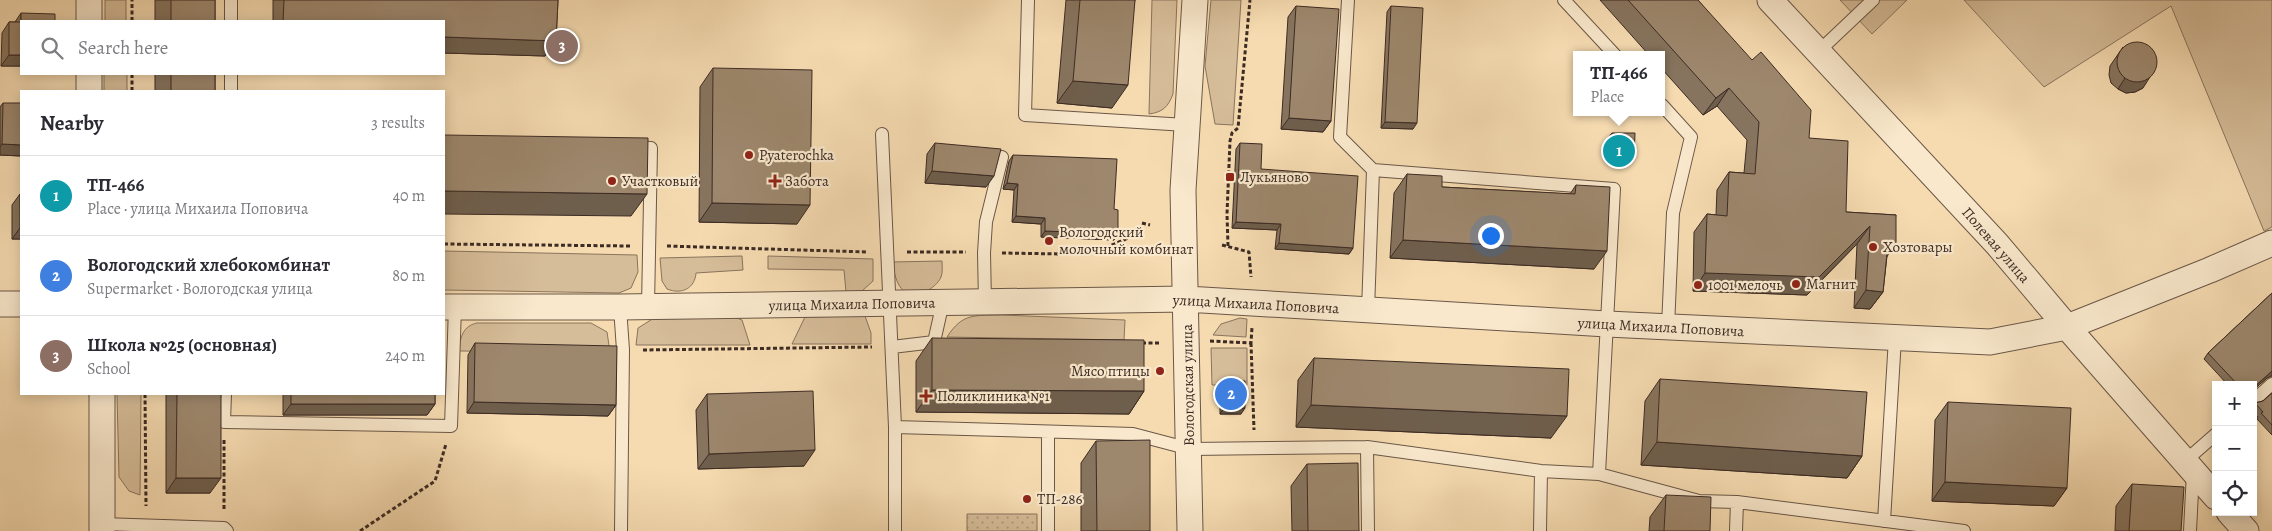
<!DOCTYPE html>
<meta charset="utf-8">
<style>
body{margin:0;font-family:Alegreya,serif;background:#f2f2f3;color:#2b2b33}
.controls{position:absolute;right:15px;bottom:15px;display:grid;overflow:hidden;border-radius:0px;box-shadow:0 2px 12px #0003}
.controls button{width:45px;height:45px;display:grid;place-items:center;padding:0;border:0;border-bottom:1px solid #e1e1e2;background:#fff;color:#2b2b33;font:25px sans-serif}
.you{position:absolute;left:1490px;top:235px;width:18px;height:18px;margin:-12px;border:4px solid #fff;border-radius:50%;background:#1a73e8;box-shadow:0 0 0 8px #1a73e833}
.badge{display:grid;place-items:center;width:32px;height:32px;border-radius:50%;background:#8f2418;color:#fff;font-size:16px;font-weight:700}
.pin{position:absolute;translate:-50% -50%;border:2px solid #fff;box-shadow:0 1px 5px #0006}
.popup{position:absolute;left:1573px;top:51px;width:92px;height:65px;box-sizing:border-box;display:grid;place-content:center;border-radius:0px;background:#fff;filter:drop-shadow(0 1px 4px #0005);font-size:16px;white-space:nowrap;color:#7c7c81}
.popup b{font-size:19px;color:#2b2b33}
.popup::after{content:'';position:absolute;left:50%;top:100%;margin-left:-10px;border:10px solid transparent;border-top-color:#fff}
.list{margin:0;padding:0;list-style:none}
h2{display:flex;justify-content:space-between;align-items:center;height:65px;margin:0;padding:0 20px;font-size:21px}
h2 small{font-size:16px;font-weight:400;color:#7c7c81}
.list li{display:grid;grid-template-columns:32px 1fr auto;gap:15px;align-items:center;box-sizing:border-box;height:80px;padding:0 20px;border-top:1px solid #e1e1e2}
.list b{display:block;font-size:19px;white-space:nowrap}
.list p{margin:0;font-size:16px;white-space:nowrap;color:#7c7c81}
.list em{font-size:16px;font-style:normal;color:#7c7c81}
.icon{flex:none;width:28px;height:28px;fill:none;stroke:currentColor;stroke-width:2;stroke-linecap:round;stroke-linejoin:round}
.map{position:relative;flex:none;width:2272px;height:531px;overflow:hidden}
.search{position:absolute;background:#fff;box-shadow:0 2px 12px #0003;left:20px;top:20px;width:425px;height:55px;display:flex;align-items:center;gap:12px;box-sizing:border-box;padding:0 18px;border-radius:0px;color:#7c7c81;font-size:19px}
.panel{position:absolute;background:#fff;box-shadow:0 2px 12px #0003;left:20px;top:90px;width:425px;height:305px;border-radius:0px}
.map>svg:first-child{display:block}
.green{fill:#d6bd99;stroke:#89745e}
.park{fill:url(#park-dots);stroke:#89745e}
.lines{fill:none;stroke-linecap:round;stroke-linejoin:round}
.service-casing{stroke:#6a5747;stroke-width:14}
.minor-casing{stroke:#6a5747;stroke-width:27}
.path{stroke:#3c2b24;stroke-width:3;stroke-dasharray:4 2.5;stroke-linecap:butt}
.service{stroke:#f9e8cc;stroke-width:12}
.minor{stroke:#f9e8cc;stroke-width:25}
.wall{fill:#87745e;stroke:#3c2b24}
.shaded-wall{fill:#6e5e4c;stroke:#3c2b24}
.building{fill:#9d876d;stroke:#3c2b24}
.poi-dot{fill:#8f2418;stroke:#f9e8cc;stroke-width:2}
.labels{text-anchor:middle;stroke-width:4.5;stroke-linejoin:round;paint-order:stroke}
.poi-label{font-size:15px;fill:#3c2b24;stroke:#f9e8cc;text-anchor:start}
.street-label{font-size:15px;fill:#3c2b24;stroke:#f9e8cc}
</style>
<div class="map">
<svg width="2272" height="531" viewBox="0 0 2272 531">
<defs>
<pattern id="park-dots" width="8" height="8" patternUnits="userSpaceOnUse" patternTransform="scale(1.25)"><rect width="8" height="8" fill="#d6bd99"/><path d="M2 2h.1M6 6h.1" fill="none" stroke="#af9a7d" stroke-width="1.8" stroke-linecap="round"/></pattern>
</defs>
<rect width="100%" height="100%" fill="#f6dbb1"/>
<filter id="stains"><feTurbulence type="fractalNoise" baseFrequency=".004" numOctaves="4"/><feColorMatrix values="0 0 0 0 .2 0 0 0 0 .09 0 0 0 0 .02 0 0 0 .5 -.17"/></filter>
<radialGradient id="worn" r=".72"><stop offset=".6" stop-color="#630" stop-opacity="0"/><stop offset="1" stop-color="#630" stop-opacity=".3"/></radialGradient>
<!-- green -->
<path class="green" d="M105 0H126V21H105Z
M1152 0H1177L1173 94C1168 107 1163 112 1149 114Z
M1211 0H1241L1233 125 1215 124 1205 66Z
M1840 0H1907L1872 34Z
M1964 0H2272V227L2264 231 2171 6 2044 87Z
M104 74H127V91H104Z
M444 251 637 255 638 272 631 288 619 293 444 290Z
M742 256 743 270 696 273C695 288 682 295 667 289L662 281 660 258Z
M768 256 873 259V281L862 291 846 292 844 270 768 269Z
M942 261C942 267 943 272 941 277 936 289 915 300 904 291 896 285 894 271 892 262Z
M1002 315 1125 320 1124 340 947 337C963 312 975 316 1002 315Z
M865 316 871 333V344H792L805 317Z
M734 317 742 320 750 345H636L638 328 654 318Z
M1240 318 1247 319 1246 337 1213 335 1221 324Z
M477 323H591L607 332 610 352 459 351C460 337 463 326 477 323Z
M1211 348H1247V385H1212Z
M117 394H141L140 495 129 491 119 477Z"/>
<!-- park -->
<path class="park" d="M967 514H1037V531H967Z"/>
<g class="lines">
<defs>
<path id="service" d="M231 0V21
M1028 0 1025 115 1186 125
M1348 0 1340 137 1373 170
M1564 0 1615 55
M1818 52 1873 0
M231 74V91
M1662 105 1691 137 1673 213 1668 327
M882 134 895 427 1133 434 1190 449 1367 447 1541 471 1599 474 1614 189 1373 170 1368 310
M631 147 651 148 648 306
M985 302 984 253 986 222 1002 157
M620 307 623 350 621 531
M892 347 934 342 943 302
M225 394 224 422 451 426 455 307
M2253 401 2272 384
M895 427V531
M1367 447 1368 531
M2184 462 2216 434
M1599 474 1699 501 1737 502 1964 531
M1884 521 1895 338
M102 524 224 528 227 531
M1048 531V433
M1540 531 1541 471
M1736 531 1737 502
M2190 531 2193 472"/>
<path id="minor" d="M1770 0 1997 244 2067 327 2216 497
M89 21V0
M89 91V74
M0 304H21
M444 307H620L1186 299 1607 324 1990 342 2067 327 2210 270 2272 243
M102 394V531
M2229 512 2246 531
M1190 531 1183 190 1195 0"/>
</defs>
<!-- service casing -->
<use href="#service" class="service-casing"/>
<!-- minor casing -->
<use href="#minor" class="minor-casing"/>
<!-- path -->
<path class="path" d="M132 21V0
M132 91V74
M1142 223 1150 225
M444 244 631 246
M1222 245 1249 252 1251 277
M667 246 868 252
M1228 246 1227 214 1230 141 1232 133 1238 128 1250 0
M907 252H966
M1002 253 1062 254 1107 247 1133 236
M1210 341 1251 343 1252 327
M1142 343H1161
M1251 343 1254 430
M643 350 872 347
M145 394 146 506
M224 440V509
M360 531 435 481 446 444"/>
<!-- service -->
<use href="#service" class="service"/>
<!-- minor -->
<use href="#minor" class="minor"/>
</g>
<!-- wall -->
<path class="wall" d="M155 0H215V21H155Z
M273 0H558L556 41 545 56 444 53V21H273Z
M1066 0H1135L1112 108 1057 103Z
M1600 0H1698L1809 138 1846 212 1896 215 1887 256 1883 292 1870 309 1854 308 1857 244 1807 295 1693 291 1694 232 1707 214 1716 215 1717 190 1729 172 1744 173 1747 140 1717 106 1703 115 1662 69V55H1649Z
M1296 6 1331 121 1323 132 1281 129 1288 17Z
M1391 6 1413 129 1381 128 1387 12Z
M21 13V66H1L2 33 9 22H15Z
M2123 47 2143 88 2135 92 2126 93 2118 89 2111 83 2109 75 2110 66Z
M713 68 797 224 699 222 700 87Z
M155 74H215V91H155Z
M3 103 21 156 0 155V107Z
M1612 133 1630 163H1607V139Z
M935 143 986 187 925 183 927 154Z
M1240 143 1261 169 1353 248 1349 254 1275 249 1277 230 1232 228 1236 149Z
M1013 155 1114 209 1118 234 1114 240 1041 237V224L1012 222 1014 190 1003 189 1009 161Z
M1407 174 1442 187 1570 194 1576 185 1594 269 1390 258 1394 193Z
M20 194 21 239H12V205Z
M2272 293V376H2271L2267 378 2253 390V385H2228L2204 359 2208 353Z
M932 338 1144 391 1129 414 916 412V361Z
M475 343 616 405 608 416 467 413 468 355Z
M1314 358 1551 438 1296 427 1298 380Z
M1660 379 1862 456 1847 478 1641 465 1645 401Z
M1224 381 1241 414H1220V387Z
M2272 393V435L2257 419 2258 417 2253 412V405L2255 403 2263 401Z
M166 394H221L210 493H166Z
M283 394H435V404L427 415H283Z
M707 394 804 466 698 469 696 410Z
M1948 402 2067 488 2054 506 1932 501 1935 420Z
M1096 441 1150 531H1081V463Z
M1307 464 1359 531H1292L1291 486Z
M2132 484 2181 531H2115L2116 506Z
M1666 495 1710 531H1649L1650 517Z"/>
<!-- shaded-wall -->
<path class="shaded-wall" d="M444 37 556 41 545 56 444 53Z
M9 55H21V66H1Z
M2150 77 2143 88 2135 92 2126 93 2118 89 2125 78Z
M1073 81 1128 85 1112 108 1057 103Z
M1729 88 1717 106 1703 115 1716 98Z
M1289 118 1331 121 1323 132 1281 129Z
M1385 122 1417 123 1413 129 1381 128Z
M2 144 21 145V156L0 155V147Z
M1611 157 1634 158 1630 163H1607Z
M932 171 994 176 986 187 925 183Z
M1007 183 1018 184 1014 190 1003 189Z
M444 191 647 194 631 216 444 214Z
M712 203 810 205 797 224 699 222Z
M1016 216 1045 218 1041 224 1012 222Z
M1236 222 1281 224 1277 230 1232 228Z
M1870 226 1857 244 1807 295 1693 291 1705 273Z
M20 228H21V239H12Z
M1045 231 1118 234 1114 240 1041 237Z
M1403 240 1607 251 1594 269 1390 258Z
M1279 243 1353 248 1349 254 1275 249Z
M1888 244H1896L1883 262Z
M1866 290 1883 292 1870 309 1854 308Z
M2272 371V376H2271L2267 378 2253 390V388Z
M932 390 1144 391 1129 414 916 412Z
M474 402 616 405 608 416 467 413Z
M291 404H435L427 415H283Z
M1311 405 1567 416 1551 438 1296 427Z
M1224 408H1245L1241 414H1220Z
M1657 442 1862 456 1847 478 1641 465Z
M815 450 804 466 698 469 709 454Z
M176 478H221L210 493H166Z
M1945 482 2067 488 2054 506 1932 501Z"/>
<!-- building -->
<path class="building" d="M171 0H215V21H171Z
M284 0H558L556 41 444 37V21H283Z
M1080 0H1135L1128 85 1073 81Z
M1628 0H1698L1752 60 1761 52 1811 110 1809 138 1848 141 1846 212 1896 215V244H1888L1883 292 1866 290 1870 226 1819 277 1705 273 1707 214 1727 216 1729 172 1755 174 1759 122 1729 88 1716 98Z
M1296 6 1339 9 1331 121 1289 118Z
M1391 6 1423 8 1417 123 1385 122Z
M21 13 55 14V21H21V55H9V22H21Z
M2117 62a20 20 0 1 1 40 0a20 20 0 1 1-40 0Z
M713 68 812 70 810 205 712 203Z
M171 74H215V91H171Z
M3 103H21V145L2 144Z
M1612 133H1635L1634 158 1611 157Z
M444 135 648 138 647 194 444 191Z
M935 143 1001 149 994 176 932 171Z
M1240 143 1262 144 1261 169 1358 176 1353 248 1279 243 1281 224 1236 222Z
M1013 155 1117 159 1114 209 1118 210V234L1045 231V218L1016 216 1018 184 1007 183Z
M1407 174 1442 176V187L1575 194 1576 185 1610 187 1607 251 1403 240Z
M20 194H21V228H20Z
M2272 293V371L2253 388V385H2238L2208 353Z
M932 338 1144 340V391L932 390Z
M475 343 617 346 616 405 474 402Z
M1314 358 1569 369 1567 416 1311 405Z
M1660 379 1867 392 1862 456 1657 442Z
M1224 381H1245V408H1224Z
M813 391 815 450 709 454 707 394Z
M2272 393V425L2261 413 2263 412 2255 403 2263 401Z
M177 394H221V478H176Z
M291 394H435V404H291Z
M1948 402 2071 408 2067 488 1945 482Z
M1150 440V531H1097L1096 441Z
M1358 463 1359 531H1308L1307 464Z
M2132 484 2184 487 2181 531H2129Z
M1666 495 1711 497 1710 531H1664Z"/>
<!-- markers -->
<g class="poi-dot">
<circle cx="749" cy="155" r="5"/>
<rect x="1225" y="172" width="10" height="10" rx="2.5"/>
<circle cx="612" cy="181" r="5"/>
<path d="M772.5 173.5h5v5h5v5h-5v5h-5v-5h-5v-5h5z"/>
<circle cx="1049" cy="241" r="5"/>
<circle cx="1873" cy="247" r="5"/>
<circle cx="1796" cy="284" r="5"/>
<circle cx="1698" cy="285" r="5"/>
<circle cx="1160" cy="371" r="5"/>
<path d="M923.5 388.5h5v5h5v5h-5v5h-5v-5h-5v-5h5z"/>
<circle cx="1027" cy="499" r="5"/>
</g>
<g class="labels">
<!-- poi labels -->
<g class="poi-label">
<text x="759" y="160">Pyaterochka</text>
<text x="1240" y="182">Лукьяново</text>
<text x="622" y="186">Участковый</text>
<text x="785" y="186">Забота</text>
<text x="1059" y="237">Вологодский<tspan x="1059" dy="17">молочный комбинат</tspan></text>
<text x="1883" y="252">Хозтовары</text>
<text x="1806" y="289">Магнит</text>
<text x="1708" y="290">1001 мелочь</text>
<text x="1150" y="376" text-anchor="end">Мясо птицы</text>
<text x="937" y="401">Поликлиника №1</text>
<text x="1037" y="504">ТП-286</text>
</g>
<!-- street labels -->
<g class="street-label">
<text transform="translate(1996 245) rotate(49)" y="5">Полевая улица</text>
<text transform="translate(852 304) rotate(-1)" y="5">улица Михаила Поповича</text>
<text transform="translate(1256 304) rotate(3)" y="5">улица Михаила Поповича</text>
<text transform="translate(1661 327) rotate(3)" y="5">улица Михаила Поповича</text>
<text transform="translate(1188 385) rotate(-91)" y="5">Вологодская улица</text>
</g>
</g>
<rect width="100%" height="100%" filter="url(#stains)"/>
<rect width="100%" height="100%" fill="url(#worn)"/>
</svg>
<div class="controls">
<button>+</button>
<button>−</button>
<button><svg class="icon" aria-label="locate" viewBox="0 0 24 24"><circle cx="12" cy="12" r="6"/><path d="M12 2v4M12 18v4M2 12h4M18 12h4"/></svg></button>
</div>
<div class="you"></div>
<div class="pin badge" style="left:1619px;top:151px;background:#0f9aa8">1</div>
<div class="popup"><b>ТП-466</b>Place</div>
<div class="pin badge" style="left:1231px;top:394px;background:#3f7fe0">2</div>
<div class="pin badge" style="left:562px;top:46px;background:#8d6e63">3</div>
<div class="search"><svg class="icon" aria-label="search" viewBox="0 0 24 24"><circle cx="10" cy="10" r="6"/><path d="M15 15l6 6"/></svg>Search here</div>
<section class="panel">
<h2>Nearby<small>3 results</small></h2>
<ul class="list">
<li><span class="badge" style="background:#0f9aa8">1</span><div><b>ТП-466</b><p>Place · улица Михаила Поповича</p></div><em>40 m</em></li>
<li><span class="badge" style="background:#3f7fe0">2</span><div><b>Вологодский хлебокомбинат</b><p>Supermarket · Вологодская улица</p></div><em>80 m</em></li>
<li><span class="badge" style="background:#8d6e63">3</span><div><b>Школа №25 (основная)</b><p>School</p></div><em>240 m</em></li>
</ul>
</section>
</div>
